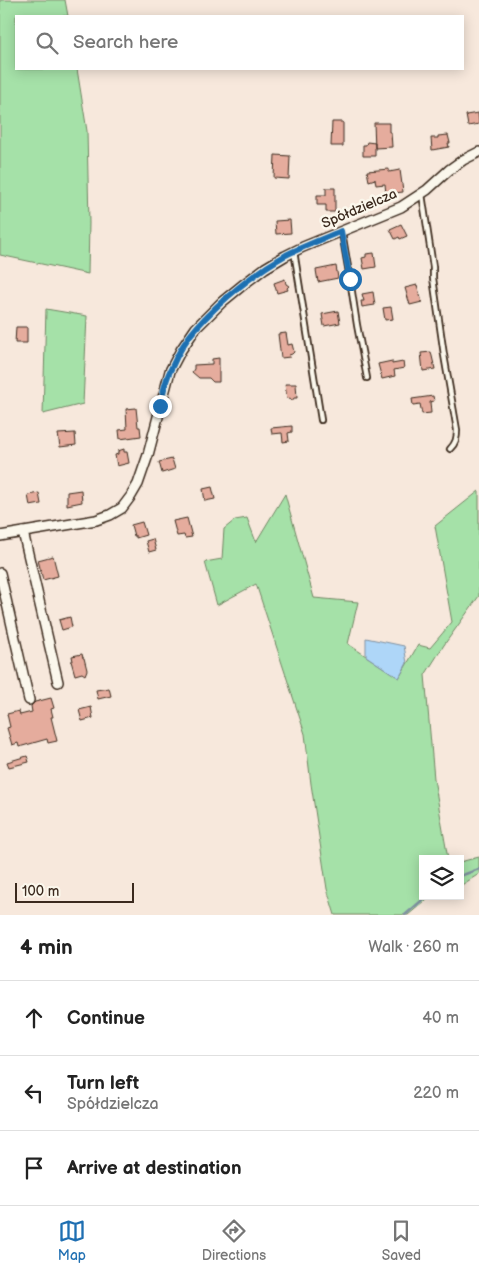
<!DOCTYPE html>
<meta charset="utf-8">
<style>
body{margin:0;font-family:"Balsamiq Sans",sans-serif;background:#f2f2f2;color:#222}
.controls{position:absolute;right:15px;bottom:15px;display:grid;overflow:hidden;border-radius:0px;box-shadow:0 2px 12px #0003}
.controls button{width:45px;height:45px;display:grid;place-items:center;padding:0;border:0;border-bottom:1px solid #e0e0e0;background:#fff;color:#222;font:25px sans-serif}
.scale{position:absolute;left:15px;bottom:12px;width:119px;box-sizing:border-box;padding-left:5px;border:2px solid #3b2a1e;border-top:0;font-size:14px;line-height:18px;white-space:nowrap;color:#3b2a1e;-webkit-text-stroke:4px #fbf7ec;paint-order:stroke}
.stop{position:absolute;width:15px;height:15px;margin:-11px;border:4px solid #1f6fb2;border-radius:50%;background:#fff}
.stop.end{background:#1f6fb2;border-color:#fff;box-shadow:0 1px 5px #0008}
.list{margin:0;padding:0;list-style:none}
h2{display:flex;justify-content:space-between;align-items:center;height:65px;margin:0;padding:0 20px;font-size:21px}
h2 small{font-size:16px;font-weight:400;color:#767676}
.list li{display:grid;grid-template-columns:32px 1fr auto;gap:15px;align-items:center;box-sizing:border-box;height:75px;padding:0 20px;border-top:1px solid #e0e0e0}
.list b{display:block;font-size:19px;white-space:nowrap}
.list p{margin:0;font-size:16px;white-space:nowrap;color:#767676}
.list em{font-size:16px;font-style:normal;color:#767676}
.icon{flex:none;width:28px;height:28px;fill:none;stroke:currentColor;stroke-width:2;stroke-linecap:round;stroke-linejoin:round}
.map{position:relative;flex:none;width:479px;height:915px;overflow:hidden}
.search{position:absolute;background:#fff;box-shadow:0 2px 12px #0003;left:15px;right:15px;top:15px;height:55px;display:flex;align-items:center;gap:12px;box-sizing:border-box;padding:0 18px;border-radius:0px;color:#767676;font-size:19px}
.sheet{height:290px;background:#fff}
nav{display:flex;justify-content:space-around;align-items:center;box-sizing:border-box;height:70px;border-top:1px solid #e0e0e0;background:#fff;font-size:14px;color:#767676}
nav a{display:grid;justify-items:center;gap:2px}
nav .on{color:#1f6fb2}
.map>svg:first-child{display:block}
.green{fill:#a5e1a8;stroke:#708663}
.water{fill:#aed6f8;stroke:#8091a1}
.lines{fill:none;stroke-linecap:round;stroke-linejoin:round}
.stream{stroke:#8091a1;stroke-width:2.5}
.building{fill:#e5ac9d;stroke:#3b2a1e}
.lane-casing{stroke:#3b2a1e;stroke-width:8}
.street-casing{stroke:#3b2a1e;stroke-width:12}
.lane{stroke:#fbf7ec;stroke-width:4.5}
.street{stroke:#fbf7ec;stroke-width:9}
.route{stroke:#1f6fb2;stroke-width:6}
.labels{text-anchor:middle;stroke-width:5;stroke-linejoin:round;paint-order:stroke}
.street-label{font-size:14px;fill:#3b2a1e;stroke:#fbf7ec}
</style>
<div class="map">
<svg width="479" height="915" viewBox="0 0 479 915">
<rect width="100%" height="100%" fill="#f7e8dc"/>
<filter id="ink" filterUnits="userSpaceOnUse"><feTurbulence type="fractalNoise" baseFrequency=".02" numOctaves="2"/><feDisplacementMap in="SourceGraphic" scale="10" xChannelSelector="R" yChannelSelector="G"/><feConvolveMatrix kernelMatrix="1 2 1 2 8 2 1 2 1" color-interpolation-filters="sRGB"/></filter>
<g filter="url(#ink)">
<!-- green -->
<path class="green" d="M0 0H65L68 16H16V69H77L87 131 89 223 88 274 0 255Z
M46 309 87 316 83 404 43 414Z
M479 491V596L444 645 425 675 434 779 448 859H423V896H431L408 915H335L327 889 311 784 305 734 256 584 217 605 205 562 222 559 224 529 235 520 247 518 256 542 285 494 314 598 358 602 348 644 399 678 418 645 430 648 452 622 435 526Z
M479 857V874L460 886V862Z"/>
<!-- water -->
<path class="water" d="M366 638 404 646 407 663 399 678 366 656Z"/>
<g class="lines">
<!-- stream -->
<path class="stream" d="M460 876 479 869
M405 915 427 896"/>
</g>
<!-- building -->
<path class="building" d="M478 113 479 124 468 126 466 115Z
M332 122H343V146H331Z
M374 123H389V132H391L392 147 375 148Z
M448 135 450 143H448L449 147 432 150 431 138H438V136Z
M367 142 375 143V156H363V145H366Z
M275 155 290 156 289 179 274 178Z
M389 169V172L400 170 403 192 386 194 385 184 376 185 375 179 369 181 367 171Z
M326 188H335V212H326V205H317V195H326Z
M290 220 291 233 276 234 275 221Z
M401 224 407 236 400 239 399 237 395 239 390 229Z
M374 253 376 267 364 269 362 258 366 257V254Z
M336 266 338 278 318 282 316 270Z
M285 279 286 284 289 286 287 288 288 290 277 293 274 283Z
M417 285 422 302 410 305 405 288Z
M373 292 375 305 362 307 361 301H364L362 294Z
M391 307 393 319 385 320 383 308Z
M338 311 340 323 324 326 322 314Z
M16 327H27V343H15Z
M286 333 288 345 292 344 294 352 292 354 289 355 290 357 281 358 278 334Z
M431 352 435 369 423 371 421 353Z
M219 358V382H213L209 378H199L192 372 194 369V365L212 364V359Z
M392 361V364L403 362 404 368 394 370 395 376 382 379 378 364Z
M285 384H296L297 398H294L292 401 290 398 287 399Z
M433 396 434 401 430 402 431 413 422 414 420 404 413 405 412 399Z
M136 408 138 427H140L141 436 120 439 119 430 127 429 126 409Z
M292 426V432L288 433 289 441 283 442 282 433 272 434 271 428Z
M75 433 76 445 60 447 58 434Z
M124 449V452H127L129 463 117 466 115 455 118 454V451Z
M172 459 175 469 162 473 159 462Z
M212 487 215 499 205 501 203 489Z
M81 490 82 502 67 505V492Z
M39 493 41 504 30 506 28 495Z
M187 518 192 537 185 538 184 535 177 536 173 521Z
M142 522 146 535 136 538V536H134L131 525Z
M153 539 156 550 149 552 146 541Z
M53 556 58 576 43 580 38 560Z
M70 617 72 627 62 630 59 620Z
M82 654 83 658H84L87 670 85 675 82 673 75 675 71 661H73L72 656Z
M109 688 111 696 98 699 96 690Z
M51 698 54 708 51 709 53 717H51L57 741 48 743 47 739 19 747 18 743 12 745 7 728 10 727 7 714 19 711 20 715 32 712 31 706 35 702Z
M91 707 93 718 82 721 79 710Z
M27 756 29 762 9 767 7 762Z"/>
<g class="lines">
<defs>
<path id="lane" d="M422 194 433 267V278L444 355 457 430C457 438 456 443 450 449
M342 232 350 279 357 325 367 378
M294 251 321 420"/>
<path id="street" d="M23 532 58 682
M0 536 96 520 110 515 122 508 131 496 138 484 148 455 170 371 181 350 196 328 222 302 244 284 265 268 285 256 303 247 401 207 427 190 449 170 463 160 479 152
M0 573 29 700"/>
</defs>
<!-- lane casing -->
<use href="#lane" class="lane-casing"/>
<!-- street casing -->
<use href="#street" class="street-casing"/>
<!-- lane -->
<use href="#lane" class="lane"/>
<!-- street -->
<use href="#street" class="street"/>
</g>
</g>
<g class="lines" filter="url(#ink)">
<!-- route -->
<path class="route" d="M160 406C163 394 165 380 171 369 177 355 186 339 197 327 221 300 254 273 286 255 304 246 323 239 341 231L350 279"/>
</g>
<g class="labels">
<!-- street labels -->
<g class="street-label">
<text transform="translate(359 208) rotate(-23)" y="5">Spółdzielcza</text>
</g>
</g>
</svg>
<div class="controls">
<button><svg class="icon" aria-label="layers" viewBox="0 0 24 24"><path d="M12 4l9 5-9 5-9-5zM3 14l9 5 9-5"/></svg></button>
</div>
<div class="scale">100 m</div>
<div class="stop" style="left:350px;top:279px"></div>
<div class="stop end" style="left:160px;top:406px"></div>
<div class="search"><svg class="icon" aria-label="search" viewBox="0 0 24 24"><circle cx="10" cy="10" r="6"/><path d="M15 15l6 6"/></svg>Search here</div>
</div>
<section class="sheet">
<h2>4 min<small>Walk · 260 m</small></h2>
<ul class="list">
<li><svg class="icon" aria-label="ahead" viewBox="0 0 24 24"><path d="M12 20V5M6 11l6-6 6 6"/></svg><div><b>Continue</b></div><em>40 m</em></li>
<li><svg class="icon" aria-label="left" viewBox="0 0 24 24"><path d="M17 20v-9H6M10 6l-5 5 5 5"/></svg><div><b>Turn left</b><p>Spółdzielcza</p></div><em>220 m</em></li>
<li><svg class="icon" aria-label="arrive" viewBox="0 0 24 24"><path d="M6 21V4h12l-3 4 3 4H6"/></svg><div><b>Arrive at destination</b></div></li>
</ul>
</section>
<nav>
<a class="on"><svg class="icon" aria-label="map" viewBox="0 0 24 24"><path d="M3 6l6-2 6 2 6-2v14l-6 2-6-2-6 2zM9 4v14M15 6v14"/></svg>Map</a>
<a><svg class="icon" aria-label="directions" viewBox="0 0 24 24"><path d="M12 3l9 9-9 9-9-9zM9 14v-3h6M13 9l2 2-2 2"/></svg>Directions</a>
<a><svg class="icon" aria-label="saved" viewBox="0 0 24 24"><path d="M7 4h10v16l-5-4-5 4z"/></svg>Saved</a>
</nav>
